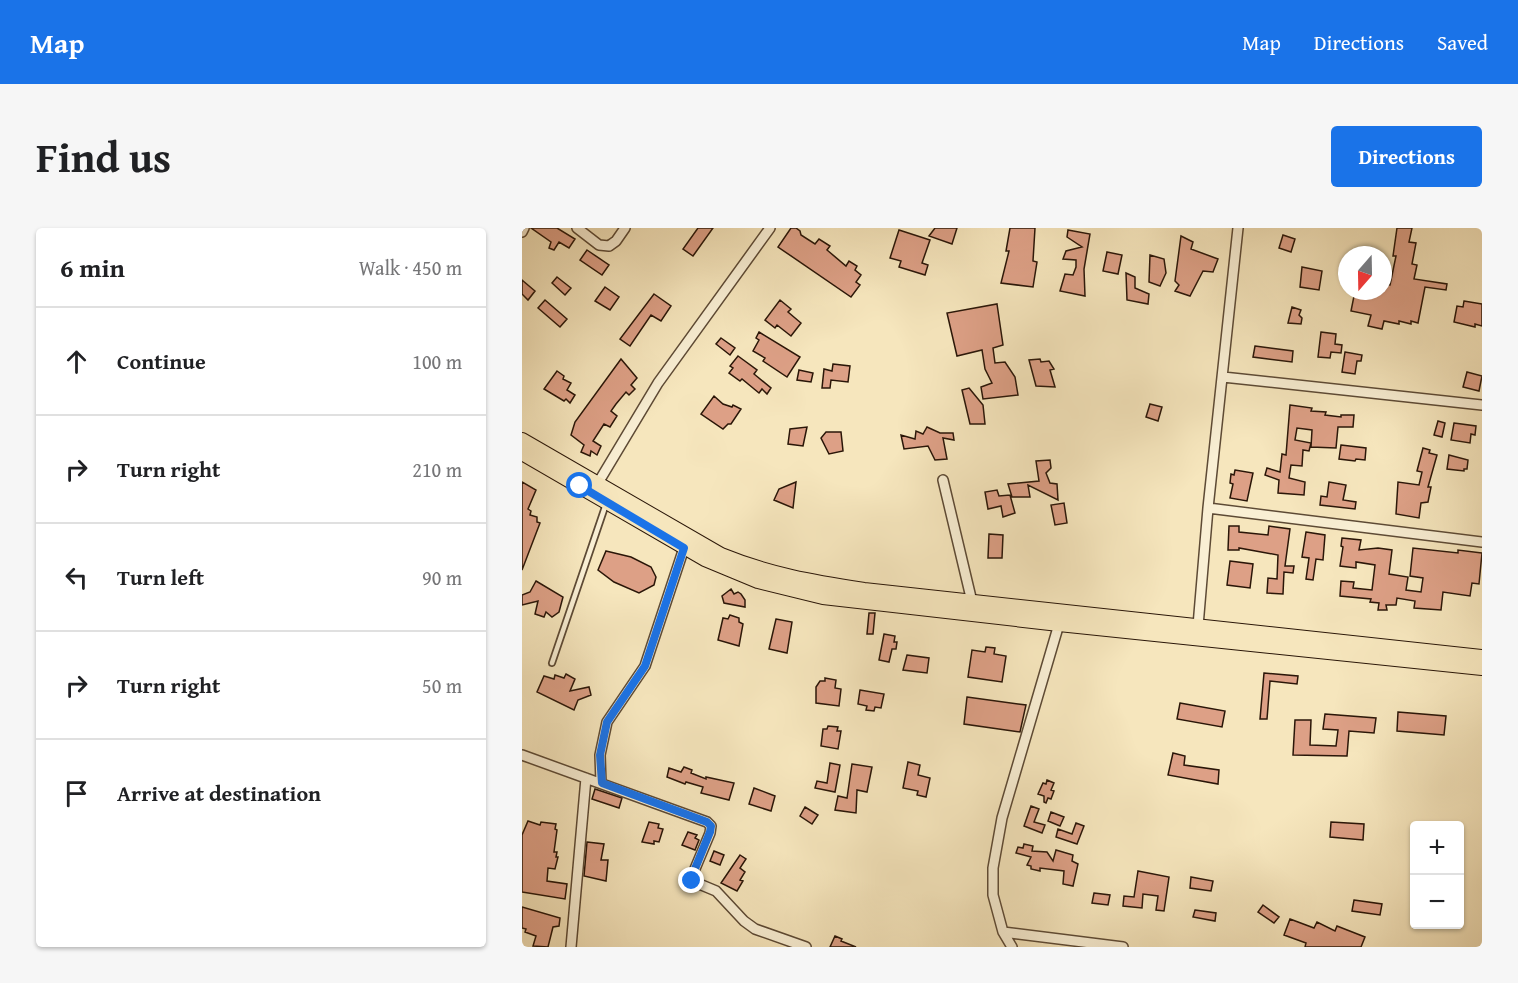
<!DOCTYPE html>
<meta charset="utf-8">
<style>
body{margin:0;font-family:"Gentium Book Plus",serif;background:#f6f6f6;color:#202124}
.controls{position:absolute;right:18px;bottom:18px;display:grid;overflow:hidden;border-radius:6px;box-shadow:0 2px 4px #0004}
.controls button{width:54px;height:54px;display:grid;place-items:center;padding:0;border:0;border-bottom:2px solid #e0e0e0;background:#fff;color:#202124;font:30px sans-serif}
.compass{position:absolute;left:816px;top:18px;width:54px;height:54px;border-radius:50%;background:#fff;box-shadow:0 2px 4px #0004;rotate:200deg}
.stop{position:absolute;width:18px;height:18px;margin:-14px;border:4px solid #1a73e8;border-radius:50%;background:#fff}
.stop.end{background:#1a73e8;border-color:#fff;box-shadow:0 2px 6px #0008}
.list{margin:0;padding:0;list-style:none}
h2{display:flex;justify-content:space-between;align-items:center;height:78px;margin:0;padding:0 24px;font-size:26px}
h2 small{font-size:20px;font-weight:400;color:#757577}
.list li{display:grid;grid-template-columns:39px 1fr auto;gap:18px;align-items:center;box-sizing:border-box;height:108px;padding:0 24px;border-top:2px solid #e0e0e0}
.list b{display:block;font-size:22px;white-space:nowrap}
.list em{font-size:20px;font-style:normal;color:#757577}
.icon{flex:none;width:33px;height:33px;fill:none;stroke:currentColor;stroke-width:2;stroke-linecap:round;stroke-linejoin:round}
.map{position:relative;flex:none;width:960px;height:719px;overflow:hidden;border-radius:6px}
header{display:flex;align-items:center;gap:36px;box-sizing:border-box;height:84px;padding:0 30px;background:#1a73e8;color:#fff}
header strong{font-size:28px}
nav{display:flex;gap:33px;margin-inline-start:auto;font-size:21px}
.intro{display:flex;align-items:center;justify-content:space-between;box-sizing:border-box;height:144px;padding:0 36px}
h1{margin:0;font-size:42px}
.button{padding:15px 27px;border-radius:6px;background:#1a73e8;color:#fff;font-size:21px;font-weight:700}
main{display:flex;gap:36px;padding:0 36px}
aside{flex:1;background:#fff;border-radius:6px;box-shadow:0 2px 4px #0004}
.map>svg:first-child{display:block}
.building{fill:#dda086;stroke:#2a1608;stroke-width:1.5}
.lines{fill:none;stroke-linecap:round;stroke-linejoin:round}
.lane-casing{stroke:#5d4a35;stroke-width:8}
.street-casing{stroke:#5d4a35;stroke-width:12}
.primary-casing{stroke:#2a1608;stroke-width:16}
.lane{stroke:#f9efd4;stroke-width:4.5}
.street{stroke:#f9efd4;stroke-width:9}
.primary{stroke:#f6e6bd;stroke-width:14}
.route{stroke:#1a73e8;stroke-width:8}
</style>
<header>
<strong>Map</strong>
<nav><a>Map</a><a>Directions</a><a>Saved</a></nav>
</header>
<div class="intro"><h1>Find us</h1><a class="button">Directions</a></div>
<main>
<aside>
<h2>6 min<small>Walk · 450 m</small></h2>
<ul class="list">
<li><svg class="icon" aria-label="ahead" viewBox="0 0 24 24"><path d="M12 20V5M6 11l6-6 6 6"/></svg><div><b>Continue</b></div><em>100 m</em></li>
<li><svg class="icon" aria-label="right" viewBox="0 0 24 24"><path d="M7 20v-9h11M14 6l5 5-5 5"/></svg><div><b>Turn right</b></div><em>210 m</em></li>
<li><svg class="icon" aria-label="left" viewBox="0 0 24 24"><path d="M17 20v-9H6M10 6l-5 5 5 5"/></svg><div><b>Turn left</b></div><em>90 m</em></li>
<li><svg class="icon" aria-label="right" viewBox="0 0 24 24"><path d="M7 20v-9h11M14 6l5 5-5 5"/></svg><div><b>Turn right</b></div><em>50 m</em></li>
<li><svg class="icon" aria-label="arrive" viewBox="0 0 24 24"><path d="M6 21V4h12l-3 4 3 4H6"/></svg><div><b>Arrive at destination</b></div></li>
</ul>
</aside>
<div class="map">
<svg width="960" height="719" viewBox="0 0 960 719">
<rect width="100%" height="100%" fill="#f6e6bd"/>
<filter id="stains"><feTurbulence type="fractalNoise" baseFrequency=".00333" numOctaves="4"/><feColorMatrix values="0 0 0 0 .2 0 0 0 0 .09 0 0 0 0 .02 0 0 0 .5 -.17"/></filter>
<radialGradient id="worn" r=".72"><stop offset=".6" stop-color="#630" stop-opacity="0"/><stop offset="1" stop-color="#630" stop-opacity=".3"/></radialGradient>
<!-- building -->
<path class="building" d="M9 0H35L53 11 47 20 37 14 32 22 27 20 29 14Z
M176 0H191L171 28 161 21Z
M269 0H274L278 3 279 7 293 16 297 11 308 18 305 22 324 38 327 33 335 38 333 42 339 47 334 54 338 57 329 69 256 19Z
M413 0H435L430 16 407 8Z
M488 0H513L511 33 515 34 511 59 479 55 487 23H484Z
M875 0H890L887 14 894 15 890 36 895 37 892 51 925 56 924 62 903 59 896 95 889 93V96L877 93V96L862 93 860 101 846 98 849 87 829 83 833 63H861V56L868 57 874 28H871Z
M377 2 408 12 400 35 406 37 403 47 377 39 379 33 368 30Z
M546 2 568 6 562 41 563 68 538 63 543 46 551 47 554 39V32L541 31 544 23 560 19 545 9Z
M761 7 773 11 769 24 757 20Z
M659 8 671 14 669 21 696 31 691 44 681 43 668 68 653 63 657 57 653 53Z
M65 22 87 37 80 47 58 32Z
M585 24 600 27 596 46 581 43Z
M628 27 642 31 644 45 638 58 627 54Z
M780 39 800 43 797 62 778 59Z
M604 45 613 49V60L627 66 626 76 605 72Z
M35 49 49 60 43 67 30 55Z
M0 52 13 63 6 72 0 66Z
M83 59 97 69 88 82 73 73Z
M132 66 149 78 139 93 129 87 108 118 98 111Z
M23 72 45 91 38 99 16 80Z
M258 72 269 81 266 84 279 95 269 108 255 97 253 100 243 92Z
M942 73 960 76V98L953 96V99L932 94 935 78 941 79Z
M475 76 481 117 471 120 473 135 483 134 493 149 496 167 461 171 459 159 470 155 463 141 460 122 435 128 425 85Z
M770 79 779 82 777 87 780 90 779 96 766 95Z
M237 104 278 129 265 149 241 133 243 130 231 123 237 112 234 110Z
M799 104 814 106 813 116 820 117 819 125 809 124 808 130 796 129Z
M199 110 213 120 208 127 194 116Z
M733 118 771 123 770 134 731 129Z
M823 124 840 127 839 133H835L833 146 820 144Z
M216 128 235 142 232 146 249 160 245 166 240 161 237 165 220 151 218 153 207 145 211 140 208 138Z
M99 131 115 150 109 157 113 161 107 167 104 164 94 176 89 183 95 188 88 199 82 196 71 213 79 218 75 227 69 223 68 228 59 224 62 217 49 207 53 194Z
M518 131 519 134 527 133 532 141 528 142 533 159 514 158 507 132Z
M311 136 328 138 326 154 309 152 308 160H300L302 141 310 143Z
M277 142 291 145 289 154 275 152Z
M35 143 42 148 41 151 49 155 45 162 53 167 48 175 44 171 42 173 22 161Z
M945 144 960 148 957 163 941 159Z
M447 160 461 177 463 196H448L440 162Z
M192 168 201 176 210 179 211 177 219 181 209 196H206L201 201 179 186Z
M628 176 640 179 636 193 624 189Z
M768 177 790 180 789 183 804 184 803 187 819 189V187H832L831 199H816L814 220 789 219 790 202 775 200 773 212 789 215 787 223 781 222 780 238 769 237 767 250 783 254 782 267 756 265 757 252 743 247 745 240 758 244 760 226 764 227Z
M916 193 923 195 920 209 912 207Z
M932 195 954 198 953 207 949 206 948 215 929 212Z
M285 199 281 218 266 216 268 201Z
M405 199 418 205H431L432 212 421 210 425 231 413 232 406 218 382 221 379 207 393 211 394 203 401 206Z
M304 204H319L321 223 307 226 299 210Z
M819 217 844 220 843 232 834 231 833 233 817 231Z
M901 220 908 222 907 225 915 227 906 259H909L906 274 899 275 897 290 874 286 876 254 897 257 900 244 895 243Z
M927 227 946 232 945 241H942V243L925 241Z
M528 232 529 240 524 245 528 255 535 256 536 272 506 257 508 269H490L486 256 517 253 514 233Z
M713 242 731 245 725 273 708 270 711 256 708 255 709 246 712 247Z
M0 254 14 262 6 281 9 283 8 287 15 289V294L18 295 0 342Z
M274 254 271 280 252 272 257 261Z
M807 254 824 257 821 272 834 274 833 281 798 277 799 268 805 269Z
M475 262 477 268 488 267 493 285 481 289 479 278 466 281 463 264Z
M542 275 545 295 533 297 529 277Z
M707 298H717V304L746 307 747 298 768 301 763 338H772L771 345 762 344 761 366 745 365 746 350 755 351 756 327 717 320V322H706Z
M784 304 803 307 801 332 794 331 791 352 784 351 787 330 780 329Z
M467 306 481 307 480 330H466Z
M820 310 839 312 837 322 856 320 870 322 867 346 886 349 884 362 899 364 901 350 888 348 891 320 936 325V322L960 325 957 356 950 355 948 368 921 364 919 382 892 380 893 373 875 370 874 377H864L865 382H856L857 375 848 374 849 371 818 368 819 353 832 354 831 360 850 362 853 337 834 334V340L818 338 821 319 819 318Z
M84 323 109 329 129 339 134 349 132 357 117 365 92 354 76 342Z
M708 333 731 336 728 360 705 357Z
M14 353 41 369 37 384 30 389 24 384 22 389 13 386 16 373 0 377V367L8 364Z
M209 361 212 366 216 364 219 366 223 372V379L202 375 200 368Z
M347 385H353L351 406H345Z
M208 387 217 390V394L221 396 217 418 196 412 201 390 206 391Z
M254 391 270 394 265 425 247 421Z
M362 406 373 408 372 414H375L374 421H370L367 434 357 432Z
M464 419 473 420 472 426 484 428 480 454 446 449 450 422 463 424Z
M385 427 407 430 405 445 381 442Z
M742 445 776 448 775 456 748 453 745 491H738Z
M44 446 53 451 48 463 67 459 69 467 56 472 52 482 15 464 22 448 32 451 33 447 42 450Z
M303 450 314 452 313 460 319 461 317 478 294 475V459L298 453H303Z
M338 462 362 466 359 480 353 479 352 483 344 482 345 478 336 476Z
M445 469 504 477 498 504 442 496Z
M658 475 703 483 700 499 655 491Z
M876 484 924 488 922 507 875 503Z
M803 486 854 490 852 505 827 503 825 528 771 527 773 492H789L788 517 814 518 816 502 801 501Z
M306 498 316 499 315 503H319L316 521 299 518 301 501H305Z
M651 525 663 528 662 537 697 542 696 556 646 547Z
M386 534 398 537 396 547 408 550 404 569 395 567 396 563 381 560Z
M308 535 318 537 313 564 293 560 295 553 305 555Z
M330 536 350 539 345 564 335 562 334 585 313 582 316 568 325 570Z
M162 539 170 542 169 545 184 551V549L212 555 207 572 179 565 181 559 164 554 163 556 145 549 147 540 159 544Z
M525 552 532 555 529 562 532 563 529 571 526 570 524 575 522 574V568L516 566 521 555 524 556Z
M232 560 253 568 249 583 227 576Z
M73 561 100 570 97 580 70 571Z
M509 578 517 581 512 594 523 597 520 605 502 598Z
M283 579 296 587 290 596 278 588Z
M529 584 542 589 538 598 526 593Z
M6 593 18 597 19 594 34 596 33 601 35 602 32 624H35L34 629H36L33 641 26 640 25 653 45 656 43 671 0 664V607Z
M127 594 137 596 136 600 141 601 137 614 132 613V616L120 614Z
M809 594 842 596 841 612 808 609Z
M554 595 562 598 555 616 534 609 536 601 550 606Z
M166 604 175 607 173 610 177 612 173 622 160 617Z
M65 614 82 616 79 632H86L84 653 62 648Z
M502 616 511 618 510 623 525 624 531 633 534 622 551 627 550 633 556 636 551 658 541 656 542 643 518 640V643L509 641V638L505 637 509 629 494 625 496 619 501 620Z
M192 623 202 627 198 637 188 633Z
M218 627 224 631 218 640 223 644 218 652 221 653 215 663 199 655Z
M616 643 647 649 642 683 634 682 636 668 621 666 620 680 601 678 602 668 612 669Z
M669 649 691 653 689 663 668 660Z
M572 665 588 667 586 677 570 675Z
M832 672 860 676 858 687 830 683Z
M741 677 757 689 752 695 736 684Z
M0 679 38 690 37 698 31 699 26 719 11 718 14 708 3 704 4 701 0 700Z
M673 682 694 685 693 693 671 689Z
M768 691 792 700 795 694 813 703 815 698 843 709 839 719H783L784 715 762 707Z
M313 708 320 711 319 713 334 719H308Z"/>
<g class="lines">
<defs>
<path id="lane" d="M30 435 84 276"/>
<path id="street" d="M55 0 77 17 87 18 94 13 103 0
M0 4 2 0
M701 149 960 177
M421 252 451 378
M76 255 136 155 248 0
M686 280 960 314
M676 398 686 280 716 0
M0 527 185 594 189 598 188 605 170 648V653L194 663 222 693 233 701 284 719
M79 555 78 527 85 494 123 438 162 320
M481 704 601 719
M49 719 64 550
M490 719 481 704 471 667V640L480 590 537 396"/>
<path id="primary" d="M0 212 199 327C248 347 291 354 342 362L960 429
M0 225 183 331 236 353 301 369 537 396 960 440"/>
</defs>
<!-- lane casing -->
<use href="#lane" class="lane-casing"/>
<!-- street casing -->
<use href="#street" class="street-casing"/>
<!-- primary casing -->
<use href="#primary" class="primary-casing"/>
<!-- lane -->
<use href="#lane" class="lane"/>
<!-- street -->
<use href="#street" class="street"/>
<!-- primary -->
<use href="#primary" class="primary"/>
</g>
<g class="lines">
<!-- route -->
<path class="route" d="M58 258 162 320 123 438 85 494 78 527 80 555 185 594 189 598 188 604 170 648V653"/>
</g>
<rect width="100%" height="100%" filter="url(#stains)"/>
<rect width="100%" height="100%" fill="url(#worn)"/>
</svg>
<div class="controls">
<button>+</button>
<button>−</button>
</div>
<svg class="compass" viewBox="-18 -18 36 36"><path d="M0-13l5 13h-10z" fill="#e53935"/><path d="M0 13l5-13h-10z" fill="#757577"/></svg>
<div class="stop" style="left:58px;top:258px"></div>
<div class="stop end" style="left:170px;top:653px"></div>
</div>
</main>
